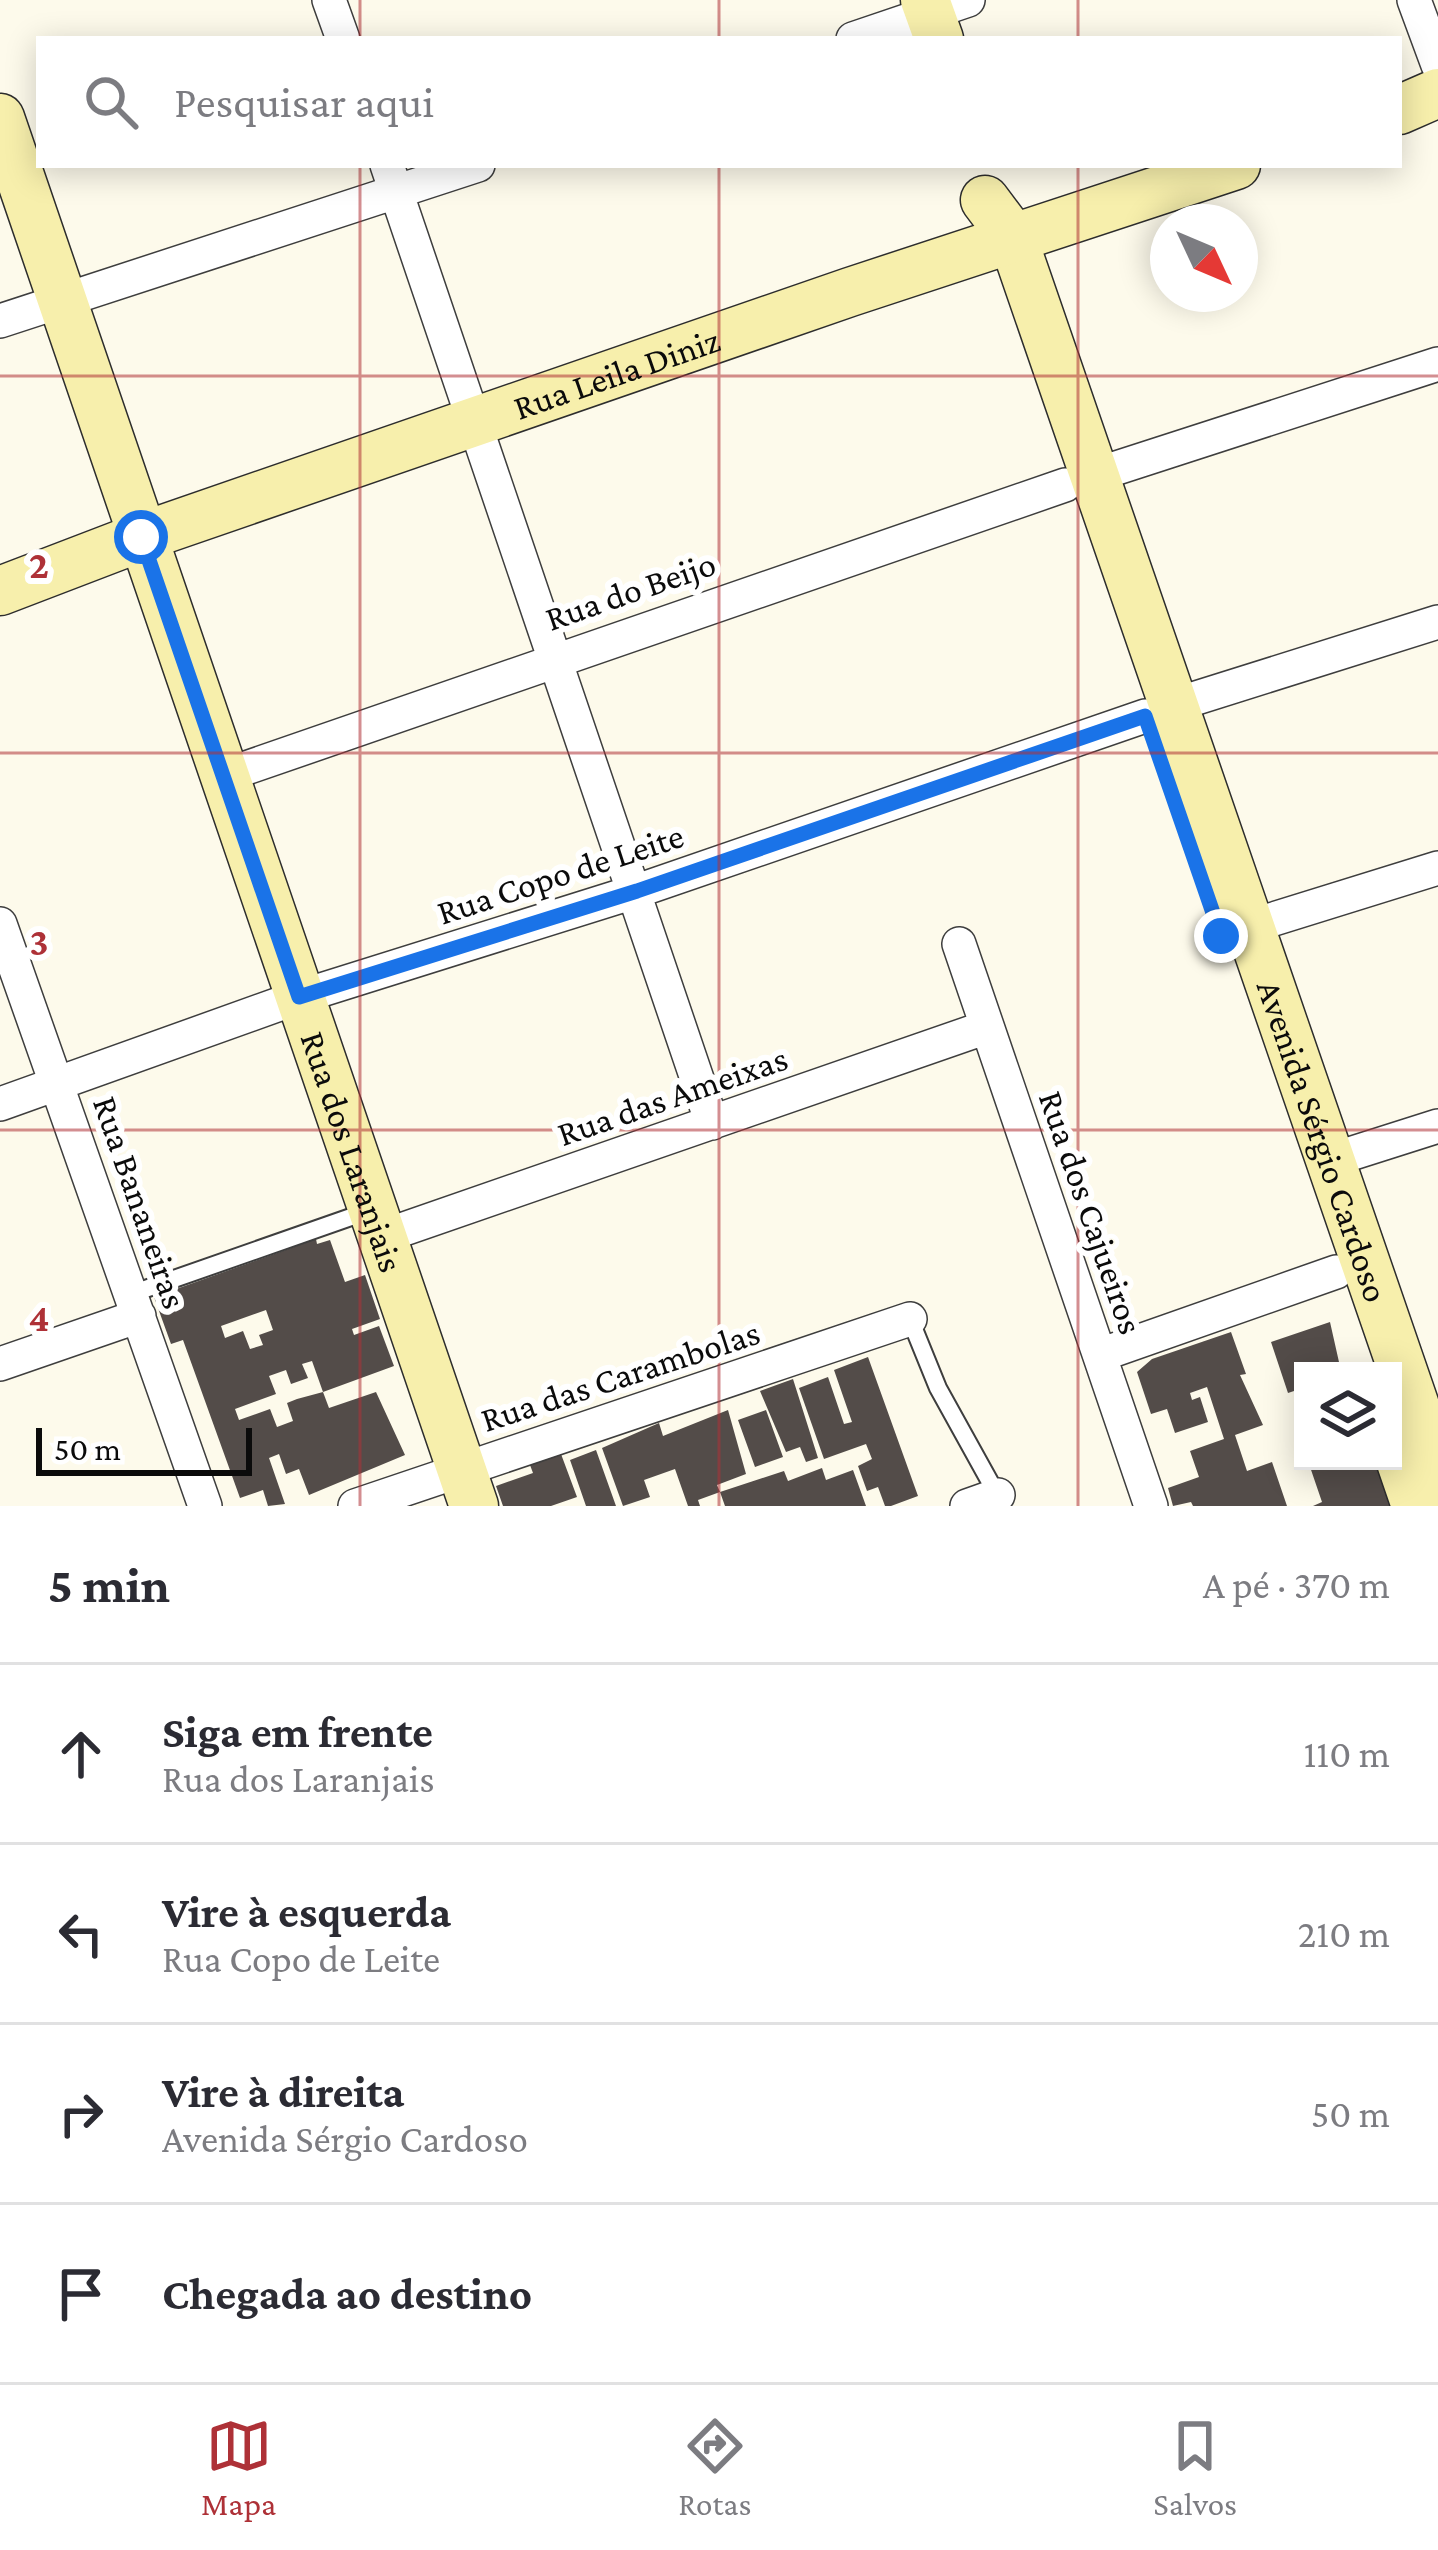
<!DOCTYPE html>
<html lang="pt">
<meta charset="utf-8">
<style>
body{margin:0;font-family:"Crimson Pro",serif;background:#f7f7f7;color:#2b2b33}
.controls{position:absolute;right:36px;bottom:36px;display:grid;overflow:hidden;border-radius:0px;box-shadow:0 6px 30px #0003}
.controls button{width:108px;height:108px;display:grid;place-items:center;padding:0;border:0;border-bottom:3px solid #e1e1e2;background:#fff;color:#2b2b33;font:60px sans-serif}
.compass{position:absolute;left:1150px;top:204px;width:108px;height:108px;border-radius:50%;background:#fff;box-shadow:0 6px 30px #0003;rotate:134deg}
.scale{position:absolute;left:36px;bottom:30px;width:216px;box-sizing:border-box;padding-left:12px;border:6px solid #0b0b0b;border-top:0;font-size:33px;line-height:42px;white-space:nowrap;color:#0b0b0b;-webkit-text-stroke:9px #fff;paint-order:stroke}
.stop{position:absolute;width:36px;height:36px;margin:-27px;border:9px solid #1a73e8;border-radius:50%;background:#fff}
.stop.end{background:#1a73e8;border-color:#fff;box-shadow:0 3px 12px #0008}
.list{margin:0;padding:0;list-style:none}
h2{display:flex;justify-content:space-between;align-items:center;height:156px;margin:0;padding:0 48px;font-size:51px}
h2 small{font-size:39px;font-weight:400;color:#7c7c81}
.list li{display:grid;grid-template-columns:78px 1fr auto;gap:36px;align-items:center;box-sizing:border-box;height:180px;padding:0 48px;border-top:3px solid #e1e1e2}
.list b{display:block;font-size:45px;white-space:nowrap}
.list p{margin:0;font-size:39px;white-space:nowrap;color:#7c7c81}
.list em{font-size:39px;font-style:normal;color:#7c7c81}
.icon{flex:none;width:66px;height:66px;fill:none;stroke:currentColor;stroke-width:2;stroke-linecap:round;stroke-linejoin:round}
.map{position:relative;flex:none;width:1438px;height:1506px;overflow:hidden}
.search{position:absolute;background:#fff;box-shadow:0 6px 30px #0003;left:36px;right:36px;top:36px;height:132px;display:flex;align-items:center;gap:30px;box-sizing:border-box;padding:0 42px;border-radius:0px;color:#7c7c81;font-size:45px}
.sheet{height:876px;background:#fff}
nav{display:flex;justify-content:space-around;align-items:center;box-sizing:border-box;height:168px;border-top:3px solid #e1e1e2;background:#fff;font-size:33px;color:#7c7c81}
nav a{display:grid;justify-items:center;gap:6px}
nav .on{color:#ae3137}
.map>svg:first-child{display:block}
.building{fill:#534c49;fill-rule:evenodd}
.lines{fill:none;stroke-linecap:round;stroke-linejoin:round}
.lane-casing{stroke:#3e3e3e;stroke-width:20}
.street-casing{stroke:#3e3e3e;stroke-width:36}
.secondary-casing{stroke:#2d2d2d;stroke-width:51}
.lane{stroke:#fff;stroke-width:16}
.street{stroke:#fff;stroke-width:33}
.secondary{stroke:#f7efac;stroke-width:48}
.route{stroke:#1a73e8;stroke-width:15}
.grid{fill:none;stroke:#ae3137;stroke-width:3;stroke-opacity:0.55}
.labels{text-anchor:middle;stroke-width:12;stroke-linejoin:round;paint-order:stroke}
.street-label{font-size:36px;fill:#0b0b0b;stroke:#fff}
.grid-label{font-size:39px;text-anchor:middle;font-weight:bold;fill:#ae3137;stroke:#fff;stroke-width:12;stroke-linejoin:round;paint-order:stroke}
</style>
<div class="map">
<svg width="1438" height="1506" viewBox="0 0 1438 1506">
<rect width="100%" height="100%" fill="#fdfaeb"/>
<!-- building -->
<path class="building" d="M316 1239 317 1244 330 1240 345 1282 365 1275 380 1319 352 1329 354 1335 379 1326 394 1366 323 1392 312 1361 302 1364 308 1378 291 1384 286 1370 269 1376 276 1394 235 1409 239 1420 270 1409 277 1427 293 1421 287 1403 297 1399 323 1392 329 1408 376 1392 405 1455 309 1495 299 1469 286 1474 279 1454 269 1458 285 1504 268 1506 263 1490 240 1498 183 1340 171 1344 154 1297ZM266 1310 273 1330 259 1335 263 1345 250 1349 243 1331 225 1338 221 1326Z
M1330 1322 1341 1371H1303V1388L1288 1393 1271 1342Z
M1231 1332 1246 1374 1240 1375 1263 1425 1235 1435 1247 1471 1272 1462 1287 1506H1193L1191 1502 1173 1506 1168 1488 1199 1477 1190 1451 1224 1439 1207 1387 1190 1393 1192 1400 1200 1397 1208 1422 1175 1433 1167 1409 1151 1414 1137 1372 1152 1359Z
M868 1357 918 1496 891 1506H885L878 1487 867 1491 858 1466 872 1459 866 1444 824 1459 799 1388 828 1377 844 1424 852 1422 834 1370Z
M793 1379 818 1458 806 1462 800 1447 786 1452 760 1391Z
M728 1410 746 1474 717 1485 720 1492 784 1471 788 1481 822 1468 826 1480 853 1470 866 1506H725L720 1492 698 1500 700 1506H688L675 1469 644 1480 650 1497 623 1506 602 1448 659 1423 663 1436Z
M766 1410 783 1457 755 1467 738 1420Z
M596 1450 616 1506H586L570 1460Z
M561 1454 577 1497 551 1506H503L496 1486 533 1473 530 1465Z
M1308 1461H1386L1398 1506H1313L1322 1502Z"/>
<g class="lines">
<defs>
<path id="lane" d="M131 1294 371 1210
M910 1319 938 1388 1000 1500"/>
<path id="street" d="M329 0 343 39
M1414 0 1438 65
M853 39 968 0
M387 165 712 1123
M0 321 478 165
M1095 475 1438 364
M1174 705 1438 622
M223 776 1065 485
M0 924 205 1506
M1251 926 1438 868
M959 944 1151 1506
M0 1104 299 997 637 891 1145 716
M1331 1160 1438 1126
M381 1237 987 1027
M1100 1355 1336 1272
M0 1364 139 1316
M355 1506 910 1319
M967 1506 998 1495"/>
<g id="secondary">
<path d="M925 0 939 39"/>
<path d="M1399 110 1438 93"/>
<path id="s1" d="M0 118 474 1506"/>
<path id="s2" d="M985 200 1012 236 1438 1473"/>
<path id="s3" d="M0 591 141 537 850 292 1236 165"/>
<path d="M1393 1439 1416 1506"/>
</g>
</defs>
<!-- lane casing -->
<use href="#lane" class="lane-casing"/>
<!-- street casing -->
<use href="#street" class="street-casing"/>
<!-- secondary casing -->
<use href="#secondary" class="secondary-casing"/>
<!-- lane -->
<use href="#lane" class="lane"/>
<!-- street -->
<use href="#street" class="street"/>
<!-- secondary -->
<use href="#secondary" class="secondary"/>
</g>
<g class="lines">
<!-- route -->
<path class="route" d="M141 537 299 997 637 891 1145 716 1221 936"/>
</g>
<!-- grid -->
<path class="grid" d="M360 0V39M719 0V39M1078 0V39M360 165V1506M719 165V1506M1078 165V1506M0 376H1438M0 753H1438M0 1130H1438"/>
<g class="labels">
<!-- street labels -->
<g class="street-label">
<text dy="13" stroke="none"><textPath href="#s3" startOffset="654">Rua Leila Diniz</textPath></text>
<text transform="translate(630 590) rotate(-19)" y="13">Rua do Beijo</text>
<text transform="translate(560 873) rotate(-18)" y="13">Rua Copo de Leite</text>
<text transform="translate(672 1095) rotate(-19)" y="13">Rua das Ameixas</text>
<text dy="13" stroke="none"><textPath href="#s2" startOffset="1002">Avenida Sérgio Cardoso</textPath></text>
<text dy="13" stroke="none"><textPath href="#s1" startOffset="1092">Rua dos Laranjais</textPath></text>
<text transform="translate(141 1202) rotate(71)" y="13">Rua Bananeiras</text>
<text transform="translate(1092 1212) rotate(71)" y="13">Rua dos Cajueiros</text>
<text transform="translate(620 1375) rotate(-18)" y="13">Rua das Carambolas</text>
</g>
</g>
<g class="grid-label">
<text x="39" y="578">2</text>
<text x="39" y="955">3</text>
<text x="39" y="1331">4</text>
</g>
</svg>
<div class="controls">
<button><svg class="icon" aria-label="layers" viewBox="0 0 24 24"><path d="M12 4l9 5-9 5-9-5zM3 14l9 5 9-5"/></svg></button>
</div>
<svg class="compass" viewBox="-18 -18 36 36"><path d="M0-13l5 13h-10z" fill="#e53935"/><path d="M0 13l5-13h-10z" fill="#7c7c81"/></svg>
<div class="scale">50 m</div>
<div class="stop" style="left:141px;top:537px"></div>
<div class="stop end" style="left:1221px;top:936px"></div>
<div class="search"><svg class="icon" aria-label="search" viewBox="0 0 24 24"><circle cx="10" cy="10" r="6"/><path d="M15 15l6 6"/></svg>Pesquisar aqui</div>
</div>
<section class="sheet">
<h2>5 min<small>A pé · 370 m</small></h2>
<ul class="list">
<li><svg class="icon" aria-label="ahead" viewBox="0 0 24 24"><path d="M12 20V5M6 11l6-6 6 6"/></svg><div><b>Siga em frente</b><p>Rua dos Laranjais</p></div><em>110 m</em></li>
<li><svg class="icon" aria-label="left" viewBox="0 0 24 24"><path d="M17 20v-9H6M10 6l-5 5 5 5"/></svg><div><b>Vire à esquerda</b><p>Rua Copo de Leite</p></div><em>210 m</em></li>
<li><svg class="icon" aria-label="right" viewBox="0 0 24 24"><path d="M7 20v-9h11M14 6l5 5-5 5"/></svg><div><b>Vire à direita</b><p>Avenida Sérgio Cardoso</p></div><em>50 m</em></li>
<li><svg class="icon" aria-label="arrive" viewBox="0 0 24 24"><path d="M6 21V4h12l-3 4 3 4H6"/></svg><div><b>Chegada ao destino</b></div></li>
</ul>
</section>
<nav>
<a class="on"><svg class="icon" aria-label="map" viewBox="0 0 24 24"><path d="M3 6l6-2 6 2 6-2v14l-6 2-6-2-6 2zM9 4v14M15 6v14"/></svg>Mapa</a>
<a><svg class="icon" aria-label="directions" viewBox="0 0 24 24"><path d="M12 3l9 9-9 9-9-9zM9 14v-3h6M13 9l2 2-2 2"/></svg>Rotas</a>
<a><svg class="icon" aria-label="saved" viewBox="0 0 24 24"><path d="M7 4h10v16l-5-4-5 4z"/></svg>Salvos</a>
</nav>
